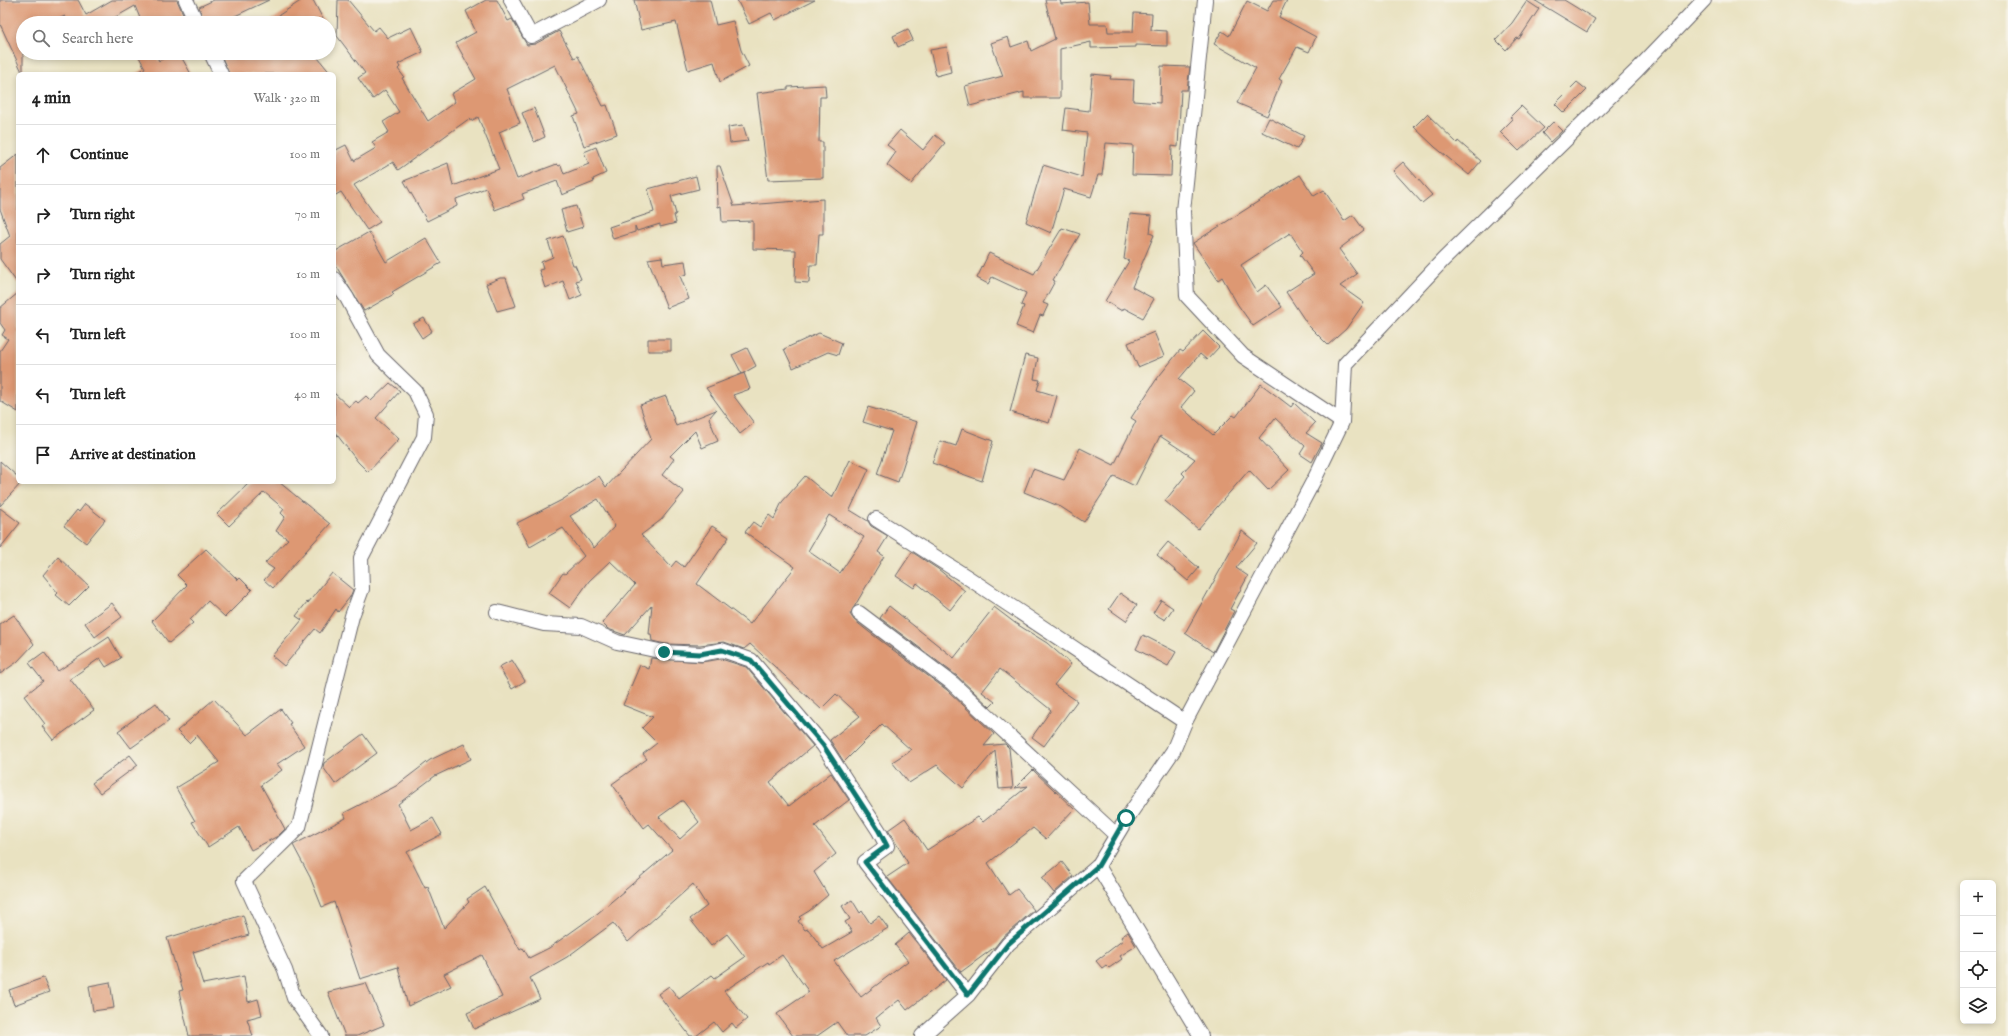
<!DOCTYPE html>
<meta charset="utf-8">
<style>
body{margin:0;font-family:"IM FELL English",serif;background:#f2f2f2;color:#222}
.controls{position:absolute;right:12px;bottom:12px;display:grid;overflow:hidden;border-radius:6px;box-shadow:0 2px 6px #0003}
.controls button{width:36px;height:36px;display:grid;place-items:center;padding:0;border:0;border-bottom:1px solid #e0e0e0;background:#fff;color:#222;font:20px sans-serif}
.stop{position:absolute;width:12px;height:12px;margin:-9px;border:3px solid #0f766e;border-radius:50%;background:#fff}
.stop.end{background:#0f766e;border-color:#fff;box-shadow:0 1px 4px #0008}
.list{margin:0;padding:0;list-style:none}
h2{display:flex;justify-content:space-between;align-items:center;height:52px;margin:0;padding:0 16px;font-size:17px}
h2 small{font-size:13px;font-weight:400;color:#767676}
.list li{display:grid;grid-template-columns:26px 1fr auto;gap:12px;align-items:center;box-sizing:border-box;height:60px;padding:0 16px;border-top:1px solid #e0e0e0}
.list b{display:block;font-size:15px;white-space:nowrap}
.list em{font-size:13px;font-style:normal;color:#767676}
.icon{flex:none;width:22px;height:22px;fill:none;stroke:currentColor;stroke-width:2;stroke-linecap:round;stroke-linejoin:round}
.map{position:relative;flex:none;width:2008px;height:1036px;overflow:hidden}
.search{position:absolute;background:#fff;box-shadow:0 2px 6px #0003;left:16px;top:16px;width:320px;height:44px;display:flex;align-items:center;gap:10px;box-sizing:border-box;padding:0 14px;border-radius:22px;color:#767676;font-size:15px}
.panel{position:absolute;background:#fff;box-shadow:0 2px 6px #0003;left:16px;top:72px;width:320px;height:412px;border-radius:6px}
.map>svg:first-child{display:block}
.building{fill:#dd9873;fill-rule:evenodd}
.lines{fill:none;stroke-linecap:round;stroke-linejoin:round}
.minor-casing{stroke:#68656a;stroke-width:16}
.minor{stroke:#fff;stroke-width:14}
.route{stroke:#0f766e;stroke-width:5}
</style>
<div class="map">
<svg width="2008" height="1036" viewBox="0 0 2008 1036">
<rect width="100%" height="100%" fill="#f7f3e8"/>
<filter id="ink" filterUnits="userSpaceOnUse"><feTurbulence type="fractalNoise" baseFrequency=".025" numOctaves="2"/><feDisplacementMap in="SourceGraphic" scale="8" xChannelSelector="R" yChannelSelector="G"/><feConvolveMatrix kernelMatrix="1 2 1 2 8 2 1 2 1" color-interpolation-filters="sRGB"/></filter>
<filter id="wash" filterUnits="userSpaceOnUse"><feTurbulence type="fractalNoise" baseFrequency=".012" numOctaves="4" result="noise"/><feDisplacementMap in="SourceGraphic" scale="16" xChannelSelector="R" yChannelSelector="G"/><feGaussianBlur stdDeviation="0.9" result="paint"/><feColorMatrix in="noise" values="0 0 0 0 0 0 0 0 0 0 0 0 0 0 0 0 0 1.4 0 .05"/><feComposite in="paint" operator="in"/></filter>
<g filter="url(#wash)">
<rect width="100%" height="100%" fill="#e9e2c1"/>
<g id="blocks">
<!-- building -->
<path class="building" d="M0 0H78L86 15 112 0H177L185 18 176 23H142L135 6 105 23H69L65 16 49 23H23V74L0 24Z
M214 0H269L220 23H205L199 7Z
M302 0H313L325 23H267Z
M338 0H348L374 31 379 27 388 38 411 27 423 52 398 64 400 67 398 69 404 77 402 78 428 121 455 102 451 94 476 79 456 43 476 32 466 11 486 0H497L508 21 512 19 527 45 535 44 559 31 574 58 578 56 603 106 607 105 617 134 584 146 573 116 579 114 555 65 507 89 520 123 499 132 517 179 557 164 559 166 561 165 564 174 589 164 584 152 596 147 606 173 593 179 594 182 562 195 557 181 522 194 524 199 495 210 486 188 456 199 457 206 427 221 404 181 448 163 453 186 499 169 478 117 471 121 470 118 398 170 393 162 354 185 380 222 367 230 341 192 334 196V151L346 145 354 161 376 148 372 142 389 132 383 122 399 112 385 90 373 99 358 78 365 73 337 36Z
M634 0H710L716 25 733 21 741 50 749 66 720 82 714 62 688 70 676 22 641 30Z
M737 0H815L775 20 771 13 749 24Z
M1045 0H1060L1061 4 1088 2 1090 24H1107L1108 32H1133L1134 13 1152 14 1151 30 1167 31V46L1136 45V47L1091 48V42L1060 49V98H1024V92L970 106 965 86 1003 76 991 43 1008 37 1011 47 1028 41 1031 51 1055 39Z
M1273 0H1287L1279 17 1316 37 1309 52 1297 47 1279 79 1282 81 1267 116 1237 103 1256 68 1214 44 1222 31 1229 36 1247 1 1267 11Z
M1534 0H1564L1595 19 1587 32Z
M1527 1 1539 9 1519 39 1517 38 1506 50 1496 40 1512 23Z
M908 29 913 40 898 47 893 36Z
M947 47 951 72 936 76 930 50Z
M137 53H155L159 61 173 53H179L191 74H135L145 68Z
M220 53H314L331 74H229Z
M1161 66 1190 67 1187 90H1181L1178 147 1172 146 1171 176 1132 175 1133 145 1106 143 1102 175H1098L1091 197 1064 189 1051 233 1026 222 1043 165 1082 177 1087 133 1063 130 1066 108 1089 111 1092 74 1111 76 1110 79 1134 80 1133 101 1160 103Z
M1577 82 1587 90 1564 113 1555 104Z
M825 85 826 97H820L819 142H823V178L768 180 757 93 788 89V87Z
M1521 106 1544 128 1519 151 1500 132 1513 119 1510 117Z
M534 108 545 137 534 142 522 113Z
M1427 114 1457 143 1458 141 1481 161 1469 175 1435 147 1414 127Z
M1269 118 1304 136 1297 149 1262 132Z
M1553 122 1562 131 1550 142 1542 133Z
M743 125 748 141 730 143 728 127Z
M900 130 923 150 935 135 945 143 911 184 887 165 896 152 887 145Z
M18 154V284L0 259V244L10 236 0 209V168Z
M1403 162 1432 195 1422 203 1393 171Z
M717 166H720L734 206 823 199V234H819L817 265H810L809 283 795 282 796 250 753 249V221L722 222 721 206 718 207Z
M1300 175 1314 196 1324 190 1344 221 1353 215 1364 230 1339 249 1357 274 1340 286 1364 303 1346 329 1328 345 1308 325 1286 292 1314 274 1300 255 1303 252 1290 233 1241 265 1257 292 1266 285 1282 307 1253 326 1238 305 1222 277 1218 280 1193 243Z
M696 176 699 189 671 196 676 214 674 215 676 223 660 227V224L637 231 635 226V232L613 239 609 227 654 212 648 189Z
M576 206 583 227 567 232 561 210Z
M1130 214 1152 216 1150 233 1154 235 1132 287 1154 299 1143 318 1124 308 1122 311 1105 301 1129 261 1124 259Z
M1062 228 1080 234 1053 280 1055 281 1043 303 1048 305 1043 316 1040 315 1033 333 1016 326 1024 306 1021 305 1026 293 992 277 988 284 977 278 989 253 1034 274Z
M369 232 386 262 426 238 441 263 392 292 394 294 364 311 334 263V252Z
M563 236 573 265H575L581 279 576 281 582 295 570 300 563 281 545 288 539 270 543 269 541 262 553 257 548 241Z
M662 257 663 264 685 261 687 274 680 276 689 299 667 308 648 259Z
M500 278H506L516 306 497 311 486 284Z
M18 293V412L0 401V351L8 339 2 335 5 330 0 323V308Z
M424 318 432 331 422 338 413 324Z
M1203 331 1219 347 1207 360 1200 354 1179 379 1194 391 1181 407 1213 435 1233 415 1236 417 1261 384 1291 407 1294 403 1315 423 1306 433 1322 443 1312 462 1300 454 1305 446 1275 418 1259 438 1289 470 1268 490 1249 470 1198 529 1165 501 1185 476 1182 473 1195 459 1160 436 1135 486 1114 476 1084 522 1061 507 1024 492 1033 469 1064 480 1080 448 1114 465 1136 421 1131 418 1156 380 1180 350 1183 352Z
M1154 332 1164 356 1138 367 1128 343Z
M819 333 842 343 838 355 828 352 793 368 784 349Z
M648 339H671V351H648Z
M747 348 756 366 742 374 732 355Z
M1025 355 1038 358 1034 379 1040 380 1037 390 1057 396 1049 423 1010 412Z
M744 373 750 389 733 395 754 423 740 434 706 388Z
M390 383 400 391 376 418 399 439 368 472 358 462 334 431V393L349 407 356 401 358 403 366 396 371 401Z
M666 396 676 426 716 410 709 418 718 441 702 448 695 431 670 456 674 459 662 475 684 492 661 520 641 535 671 567 676 561 684 567 712 526 729 537 697 584 750 624 795 567 745 532 753 522 760 527 769 515 774 519 782 502 805 476 832 498 850 460 869 469 850 510 868 521 871 526 888 536 878 552 884 556 850 614 854 620 869 632 947 690 994 734 984 746 1005 744 1009 748 1013 788 999 789 995 750 963 788 937 765 909 783 892 762 911 750 882 724 844 762 830 740 860 716 836 694 821 709 750 644 744 649 724 642 700 645 665 644 652 641 651 634H649L652 605 625 635 608 629 602 623 635 585 610 561 589 581 570 608 549 593 563 573 565 574 584 556 563 528 530 547 517 523 562 500 599 476 606 487 651 439 640 405ZM598 499 615 526 594 548 570 516ZM829 515 864 537 840 573 808 551Z
M868 407 917 422 898 482 877 474 892 431 863 422Z
M962 429 993 441 982 481 932 463 940 441 956 446Z
M0 461 18 477V482H22L0 506Z
M250 482H279L330 524 273 588 264 580 274 569 265 563 288 539 276 531 285 517 281 513 284 509 264 492 229 526 217 514Z
M85 504 105 520 86 543 64 526 77 510 79 512Z
M0 508 20 523 0 548Z
M1242 531 1257 543 1236 568 1248 576 1230 609 1234 611 1213 652 1185 633Z
M1168 542 1199 568 1188 581 1157 555Z
M206 549 238 580 240 578 252 590 225 617 208 601 190 620 193 623 169 643 152 621 187 585 177 575Z
M912 552 938 569 965 591 950 610 917 583 914 588 896 576Z
M58 557 89 586 69 606 56 595 58 593 43 575Z
M332 573 353 590 350 597 338 612 336 609 320 633 315 629 284 666 272 656 302 620 296 616 307 602 308 603Z
M1120 593 1137 605 1126 621 1109 609Z
M1161 600 1173 608 1165 620 1153 613Z
M112 603 122 617 95 637 85 623Z
M889 606 954 658 994 607 1015 623 1047 643 1071 664 1054 685 1077 701 1044 746 1032 737 1051 710 1000 669 982 692 995 702 990 707 957 676 880 618Z
M14 615 34 644 17 662 0 674V624Z
M1143 635 1176 652 1168 666 1136 649Z
M109 637 121 658 106 667 100 658 70 679 94 710 53 740 42 726 45 724 24 696 43 681 29 663 44 652 58 671Z
M651 658 701 662 721 659 746 667 813 746 770 782 789 806 831 773 849 800 815 826 836 854 814 872 828 895 809 911 799 917 801 919 798 921 805 930 808 929 823 949 852 932 845 922 850 919 842 906 852 900 860 913 862 911 870 923 879 916 888 928 834 961 861 997 908 961 895 945 909 933 946 980 907 1010 899 1000 876 1018 881 1026 865 1036H847L837 1022 817 1036H793L777 1014 809 992 782 955 769 964 768 962 724 991 747 1019 736 1028 732 1023 722 1032 714 1022 696 1036H690L658 994 669 986 679 999 712 975 715 978 745 957 727 934 711 946 690 919 707 906 693 884 628 942 613 923 567 957 530 978 540 999 474 1029 467 1013 502 997 482 955 444 974 451 986 408 1006 398 967 360 979 334 902 322 907 310 877 293 845 346 818 344 813 396 786 430 760 464 744 471 759 435 776 398 804 411 830 433 818 442 834 407 852 425 888 428 887 444 928 469 902 467 899 485 887 520 950 523 948 529 958 549 948 598 913 672 850 649 824 644 828 612 784 647 759 643 754 657 743 642 728 653 717 623 705 640 665 649 669ZM681 801H683L699 822 680 839 659 817Z
M512 660 525 681 512 689 499 667Z
M214 699 247 735 281 709 291 723 289 724 304 746 277 764 282 770 261 785 285 829 278 836 251 850 239 827 208 847 192 822 195 821 176 788 219 762 197 735 189 743 177 731Z
M156 703 169 721 131 748 118 731Z
M363 734 377 753 335 784 323 767 324 763Z
M130 755 138 765 100 793 92 783Z
M1033 770 1074 809 1046 839 1033 828 988 863 1009 895 1017 889 1034 910 1002 938 995 947 961 972 887 877 908 863 888 830 905 818 927 850 978 817 983 822 1028 786 1015 788Z
M1062 862 1073 876 1054 893 1042 878Z
M243 915 249 935 193 952 203 984 244 976 248 1002 258 999 262 1015 247 1019 253 1036H189L179 991 183 990 167 938Z
M1128 932 1136 946 1120 956 1122 959 1109 968 1106 965 1102 968 1096 961 1123 940 1121 937Z
M43 978 49 992 14 1005 9 990Z
M110 982 114 1008 93 1011 89 986Z
M366 983 384 1025 357 1036H345L328 992Z"/>
</g>
</g>
<g filter="url(#ink)">
<use href="#blocks" fill-opacity="0" stroke="#68656a" stroke-width="1"/>
<g class="lines">
<defs>
<path id="minor" d="M186 0 197 23
M511 0 531 36 599 0
M1205 0 1183 211 1187 296 1243 356 1342 422
M211 53 221 74
M876 519 970 579 1185 722
M497 612 544 624 581 626 617 642 664 652 701 654 722 650 751 660 823 745 879 831 887 846 865 862 968 995
M859 613 952 683 1116 835
M1098 866 1201 1036
M321 1036 294 998 285 970 244 881 299 827 352 616 362 589 361 558 424 437 426 414 415 391 378 355 347 298 334 279
M922 1036 968 995 1008 944 1098 866 1127 818 1173 751 1185 722 1316 476 1342 422 1345 364 1443 260 1637 70 1704 0"/>
</defs>
<!-- minor casing -->
<use href="#minor" class="minor-casing"/>
<!-- minor -->
<use href="#minor" class="minor"/>
</g>
</g>
<g class="lines" filter="url(#ink)">
<!-- route -->
<path class="route" d="M664 652 700 654 722 650 751 660 823 745 879 831 887 846 865 862 968 995 1008 944 1098 866 1126 818"/>
</g>
</svg>
<div class="controls">
<button>+</button>
<button>−</button>
<button><svg class="icon" aria-label="locate" viewBox="0 0 24 24"><circle cx="12" cy="12" r="6"/><path d="M12 2v4M12 18v4M2 12h4M18 12h4"/></svg></button>
<button><svg class="icon" aria-label="layers" viewBox="0 0 24 24"><path d="M12 4l9 5-9 5-9-5zM3 14l9 5 9-5"/></svg></button>
</div>
<div class="stop" style="left:1126px;top:818px"></div>
<div class="stop end" style="left:664px;top:652px"></div>
<div class="search"><svg class="icon" aria-label="search" viewBox="0 0 24 24"><circle cx="10" cy="10" r="6"/><path d="M15 15l6 6"/></svg>Search here</div>
<section class="panel">
<h2>4 min<small>Walk · 320 m</small></h2>
<ul class="list">
<li><svg class="icon" aria-label="ahead" viewBox="0 0 24 24"><path d="M12 20V5M6 11l6-6 6 6"/></svg><div><b>Continue</b></div><em>100 m</em></li>
<li><svg class="icon" aria-label="right" viewBox="0 0 24 24"><path d="M7 20v-9h11M14 6l5 5-5 5"/></svg><div><b>Turn right</b></div><em>70 m</em></li>
<li><svg class="icon" aria-label="right" viewBox="0 0 24 24"><path d="M7 20v-9h11M14 6l5 5-5 5"/></svg><div><b>Turn right</b></div><em>10 m</em></li>
<li><svg class="icon" aria-label="left" viewBox="0 0 24 24"><path d="M17 20v-9H6M10 6l-5 5 5 5"/></svg><div><b>Turn left</b></div><em>100 m</em></li>
<li><svg class="icon" aria-label="left" viewBox="0 0 24 24"><path d="M17 20v-9H6M10 6l-5 5 5 5"/></svg><div><b>Turn left</b></div><em>40 m</em></li>
<li><svg class="icon" aria-label="arrive" viewBox="0 0 24 24"><path d="M6 21V4h12l-3 4 3 4H6"/></svg><div><b>Arrive at destination</b></div></li>
</ul>
</section>
</div>
